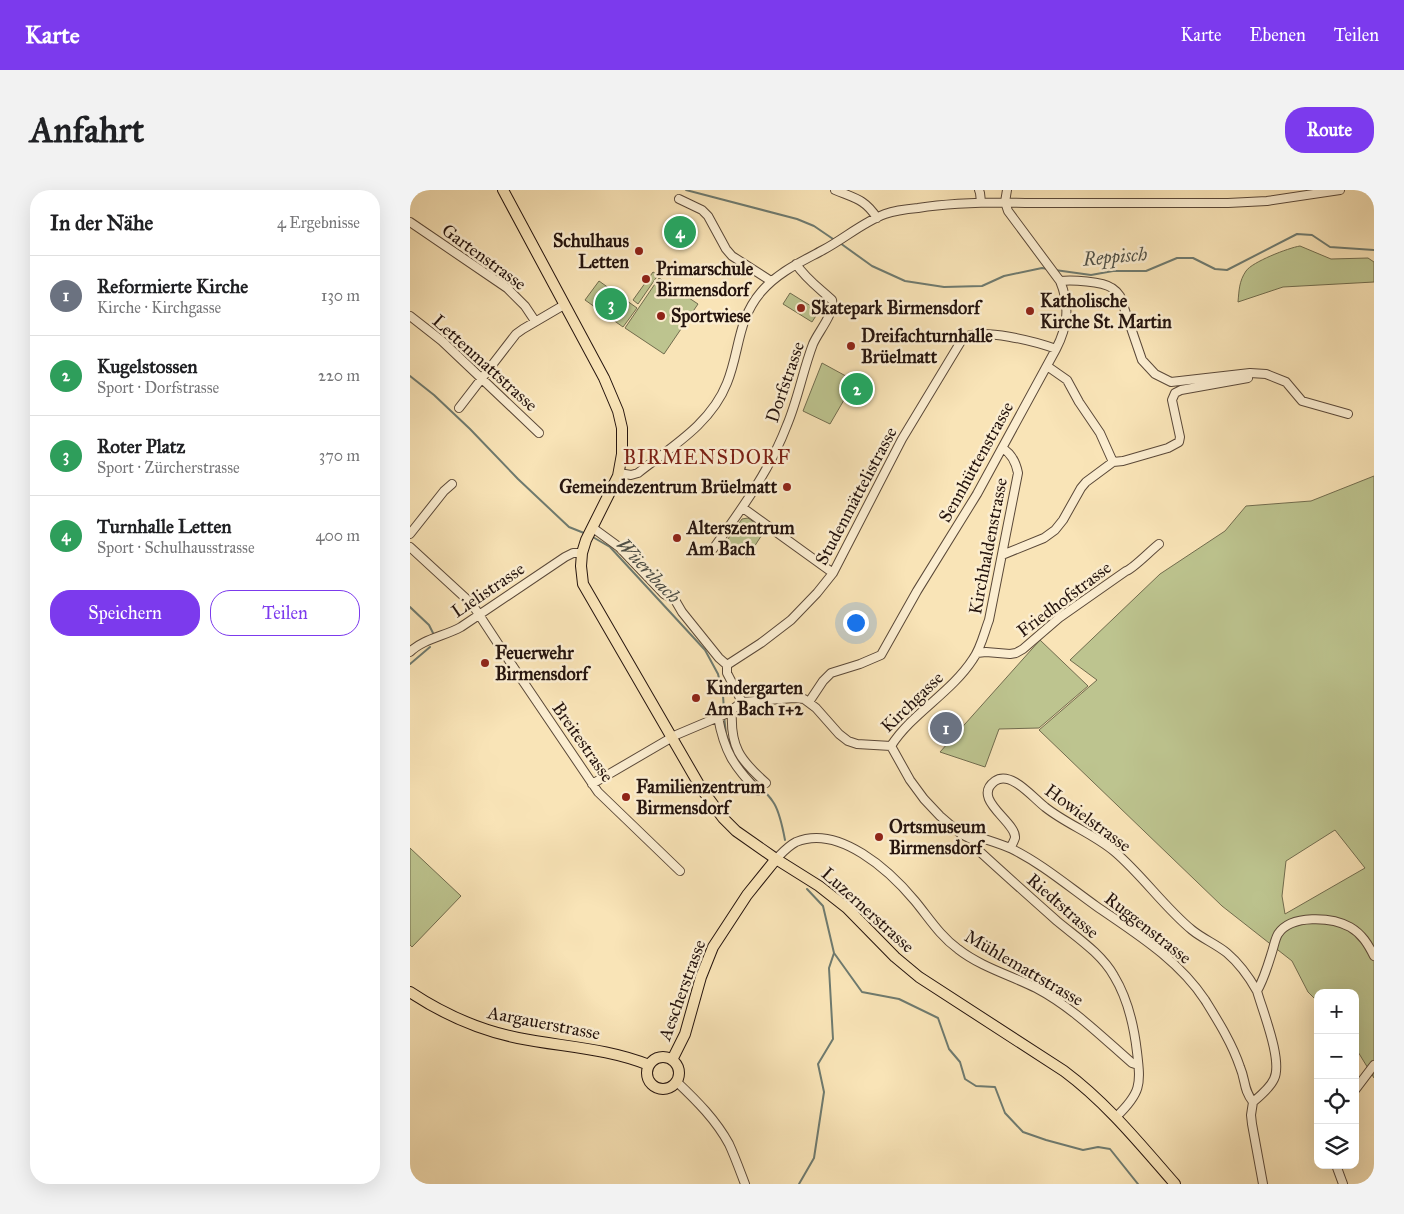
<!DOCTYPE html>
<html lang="de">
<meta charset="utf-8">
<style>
body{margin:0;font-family:"IM FELL Great Primer",serif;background:#f2f2f2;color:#202124}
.controls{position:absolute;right:15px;bottom:15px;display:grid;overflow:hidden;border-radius:10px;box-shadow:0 5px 20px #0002}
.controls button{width:45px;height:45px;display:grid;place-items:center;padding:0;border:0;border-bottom:1px solid #e0e0e0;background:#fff;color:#202124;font:25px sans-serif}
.you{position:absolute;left:445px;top:432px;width:18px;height:18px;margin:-12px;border:4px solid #fff;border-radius:50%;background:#1a73e8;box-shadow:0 0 0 8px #1a73e833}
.badge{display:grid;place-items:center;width:32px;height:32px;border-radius:50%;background:#7c3aed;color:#fff;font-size:16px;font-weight:700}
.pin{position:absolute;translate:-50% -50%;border:2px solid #fff;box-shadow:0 1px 5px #0006}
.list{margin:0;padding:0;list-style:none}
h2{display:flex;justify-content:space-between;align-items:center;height:65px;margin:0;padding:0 20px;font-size:21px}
h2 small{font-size:16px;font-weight:400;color:#757577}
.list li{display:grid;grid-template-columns:32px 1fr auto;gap:15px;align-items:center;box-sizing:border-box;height:80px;padding:0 20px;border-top:1px solid #e0e0e0}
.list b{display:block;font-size:19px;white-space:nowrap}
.list p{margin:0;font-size:16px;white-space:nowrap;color:#757577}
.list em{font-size:16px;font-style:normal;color:#757577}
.actions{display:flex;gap:10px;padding:15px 20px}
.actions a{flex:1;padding:11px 0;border:1px solid #7c3aed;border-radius:20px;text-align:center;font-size:18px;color:#7c3aed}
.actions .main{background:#7c3aed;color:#fff}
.icon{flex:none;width:28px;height:28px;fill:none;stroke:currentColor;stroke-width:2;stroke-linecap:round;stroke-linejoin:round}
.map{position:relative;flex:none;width:964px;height:994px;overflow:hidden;border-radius:20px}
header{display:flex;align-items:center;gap:30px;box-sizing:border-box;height:70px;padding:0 25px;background:#7c3aed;color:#fff}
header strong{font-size:24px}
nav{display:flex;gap:28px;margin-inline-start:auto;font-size:18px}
.intro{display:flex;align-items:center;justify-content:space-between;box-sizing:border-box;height:120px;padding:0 30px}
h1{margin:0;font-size:35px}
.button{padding:12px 22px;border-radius:20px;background:#7c3aed;color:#fff;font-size:18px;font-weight:700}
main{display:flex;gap:30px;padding:0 30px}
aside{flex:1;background:#fff;border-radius:20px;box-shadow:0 5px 20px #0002}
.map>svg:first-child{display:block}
.green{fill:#bdc48f;stroke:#716c4e;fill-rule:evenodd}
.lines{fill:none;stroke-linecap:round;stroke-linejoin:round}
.stream{stroke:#6e7a6f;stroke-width:2}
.minor-casing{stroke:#5a4838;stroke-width:10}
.major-casing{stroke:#25140e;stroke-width:12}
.minor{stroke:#fbedd0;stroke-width:8}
.major{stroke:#f9e4b7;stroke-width:10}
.poi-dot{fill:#8f2418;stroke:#fbedd0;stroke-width:2}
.labels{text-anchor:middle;stroke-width:5;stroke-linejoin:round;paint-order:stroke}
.poi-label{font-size:18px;font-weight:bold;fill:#25140e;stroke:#fbedd0;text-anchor:start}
.street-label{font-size:18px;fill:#25140e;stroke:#fbedd0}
.water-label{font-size:19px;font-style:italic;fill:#4f5047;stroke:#fbedd0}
.quarter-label{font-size:20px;letter-spacing:1px;fill:#7a1f14;stroke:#fbedd0}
</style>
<header>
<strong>Karte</strong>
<nav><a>Karte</a><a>Ebenen</a><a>Teilen</a></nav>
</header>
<div class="intro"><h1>Anfahrt</h1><a class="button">Route</a></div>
<main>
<aside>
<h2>In der Nähe<small>4 Ergebnisse</small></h2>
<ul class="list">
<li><span class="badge" style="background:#6b7280">1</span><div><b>Reformierte Kirche</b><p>Kirche · Kirchgasse</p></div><em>130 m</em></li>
<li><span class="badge" style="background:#2e9e5b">2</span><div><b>Kugelstossen</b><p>Sport · Dorfstrasse</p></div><em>220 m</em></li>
<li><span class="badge" style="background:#2e9e5b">3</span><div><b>Roter Platz</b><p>Sport · Zürcherstrasse</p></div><em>370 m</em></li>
<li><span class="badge" style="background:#2e9e5b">4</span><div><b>Turnhalle Letten</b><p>Sport · Schulhausstrasse</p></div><em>400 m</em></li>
</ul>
<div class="actions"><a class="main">Speichern</a><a>Teilen</a></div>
</aside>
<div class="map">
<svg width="964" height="994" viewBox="0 0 964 994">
<rect width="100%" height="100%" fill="#f9e4b7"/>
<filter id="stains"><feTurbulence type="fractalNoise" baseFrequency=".004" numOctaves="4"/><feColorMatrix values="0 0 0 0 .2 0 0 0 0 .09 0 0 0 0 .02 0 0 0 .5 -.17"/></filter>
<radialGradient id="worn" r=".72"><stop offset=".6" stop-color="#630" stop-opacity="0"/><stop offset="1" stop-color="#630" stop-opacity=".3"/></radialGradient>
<!-- green -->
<path class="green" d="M890 56 921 69 958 68 964 72V92L873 97 828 112C829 101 829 91 836 81 842 72 878 58 890 56Z
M243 82 248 85 228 114 223 110Z
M249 88 288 114 254 164 215 138Z
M189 91 227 118 213 137 175 110Z
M380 103 409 121 402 132 373 114Z
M412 173 445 191 420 234 393 221Z
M964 286V888L945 857V803H908V812L898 802 882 771 812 716 629 540 687 490 660 470 750 384 815 341 836 316 901 311ZM925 640 955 678 875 724 872 706 876 671Z
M338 328 355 340 337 368 315 353 332 329Z
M630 450 678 496 629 538 589 539 575 577 530 562Z
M0 658 51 706 2 757 0 755Z"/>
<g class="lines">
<!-- stream -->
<path class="stream" d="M276 0 387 29 404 36 426 51
M430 53 462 76 495 91 534 97 572 96 594 86 632 78 638 79
M645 80 681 85 703 81H736L767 68H783L805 79 817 80 887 44 902 45 920 57 964 60
M0 186 24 205 60 239 108 289 159 337 174 343
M181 346 200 357 295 460 308 484 313 505 314 521
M0 417 19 435 23 443
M0 474 20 457
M314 526 316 544 321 558
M338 585C365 611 368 613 375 650
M397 699 413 716 424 763 452 802 489 809 528 828 539 859 550 872 555 889 566 896 585 897 595 923 613 942 636 950 673 960 688 957 700 959 728 994
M389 994 404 968 414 902 408 874 423 849 419 778 424 763"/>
<defs>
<path id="minor" d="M425 0C444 8 455 9 467 28
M569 0 570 3 571 12
M269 9 292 20 298 26 316 59 322 66 361 91
M0 32 97 98 115 116 125 131
M650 91C662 90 692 91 702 98 705 100 708 103 710 106L732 170 745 184 761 192 840 183 856 184 876 192 892 211 938 224
M0 126 32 151 129 243
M637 176 657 190 669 212 690 243 703 272
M49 218 106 144 113 139 154 115
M209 283 221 285 228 283C261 257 301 234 317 193 330 161 327 130 351 102 368 82 391 72 413 60 434 49 453 32 475 24 486 20 497 19 508 18 548 12 586 12 625 13 690 13 754 13 818 13L857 11 930 0
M333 318 423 383
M183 338 209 357 254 404 265 410 272 422 309 468 317 475
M0 344 34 301 42 294
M0 357 62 414 104 478 188 602 270 681
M303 359C331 320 360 280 377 235 388 209 393 180 403 154 408 142 425 123 422 110 409 98 396 89 386 74
M592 365 634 348 645 340 653 330 671 298 676 292 703 272 713 271 758 258 769 252 770 247 762 210 765 203 771 200 838 188
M0 462C13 449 35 446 51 437L155 367 163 363H172
M567 463 576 462 600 464 606 463 613 459 649 428 716 381C723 379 741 360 749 354
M317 475 351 453 381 430 407 403 423 383 492 249 553 148C571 137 627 152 646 159
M317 475V483L332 512
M399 512 413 491 421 483 450 474 471 465 507 401 567 304 646 159C658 136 660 115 650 91L598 21 595 12 597 0
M322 521C320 557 330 570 356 593
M308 527C314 561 324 577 348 601
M481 556 500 590 514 609 530 626 551 644 563 650 567 659C593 683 620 707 647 731 666 747 691 763 704 786 718 809 724 836 727 862 731 895 731 903 706 927
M481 556C502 523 541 503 563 469 571 458 574 443 579 430L608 283C606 273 601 263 592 258
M182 594 266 545 318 523 332 512 384 508 394 509 406 518 429 544 438 551 447 554 481 556
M563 650 568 647C578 650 590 654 600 658 631 673 658 696 686 716 725 743 768 769 795 810 808 831 822 853 830 877 836 891 833 899 843 912L841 925 842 934 853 994
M600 658C602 655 604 651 605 648 607 632 560 609 585 591 601 580 623 608 635 617 656 634 684 644 705 662 732 685 755 718 782 740 793 749 806 754 817 763 830 774 839 787 847 801
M366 669C372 663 378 656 386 652 429 634 480 681 505 711 519 728 530 746 548 759 571 777 600 785 626 798 662 817 691 846 722 873L728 875
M267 892C287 911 306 930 319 954 325 967 330 981 335 994
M945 900 964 875
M843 912C850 906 860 898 864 889 873 871 853 822 847 801 854 789 858 775 862 762 864 756 865 749 868 744 881 724 922 727 940 737 952 744 958 754 964 766
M926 975 933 994"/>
<path id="major" d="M93 0 194 188 208 221 212 238V264L208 286 176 350 172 363 171 376 173 394 291 598 313 628 326 641 366 669 409 696 437 718 485 767 509 787 654 881C697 913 730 954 765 994
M0 802C33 824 69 840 108 848 153 857 197 858 239 875
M237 883a16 16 0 1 1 32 0a16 16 0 1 1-32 0Z
M262 870 275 844 291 787 303 757 337 705 366 669"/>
</defs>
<!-- minor casing -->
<use href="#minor" class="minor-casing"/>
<!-- major casing -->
<use href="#major" class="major-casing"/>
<!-- minor -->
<use href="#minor" class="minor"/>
<!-- major -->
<use href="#major" class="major"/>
</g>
<!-- markers -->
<g class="poi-dot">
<circle cx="229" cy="61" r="5"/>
<circle cx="236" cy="89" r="5"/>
<circle cx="391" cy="118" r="5"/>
<circle cx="620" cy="121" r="5"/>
<circle cx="251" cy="126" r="5"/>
<circle cx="441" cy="156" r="5"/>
<circle cx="377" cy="297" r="5"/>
<circle cx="267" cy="348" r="5"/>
<circle cx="75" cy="473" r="5"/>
<circle cx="286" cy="508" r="5"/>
<circle cx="216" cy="607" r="5"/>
<circle cx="469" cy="647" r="5"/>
</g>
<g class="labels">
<!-- poi labels -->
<g class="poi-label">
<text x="219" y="57" text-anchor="end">Schulhaus<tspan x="219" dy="21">Letten</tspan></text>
<text x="246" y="85">Primarschule<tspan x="246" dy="21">Birmensdorf</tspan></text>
<text x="630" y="117">Katholische<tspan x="630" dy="21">Kirche St. Martin</tspan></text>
<text x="401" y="124">Skatepark Birmensdorf</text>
<text x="261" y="132">Sportwiese</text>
<text x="451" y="152">Dreifachturnhalle<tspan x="451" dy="21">Brüelmatt</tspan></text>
<text x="367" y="303" text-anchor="end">Gemeindezentrum Brüelmatt</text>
<text x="277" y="344">Alterszentrum<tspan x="277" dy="21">Am Bach</tspan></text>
<text x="85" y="469">Feuerwehr<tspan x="85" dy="21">Birmensdorf</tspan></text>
<text x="296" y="504">Kindergarten<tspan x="296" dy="21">Am Bach 1+2</tspan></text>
<text x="226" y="603">Familienzentrum<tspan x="226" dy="21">Birmensdorf</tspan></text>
<text x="479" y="643">Ortsmuseum<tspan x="479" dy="21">Birmensdorf</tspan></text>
</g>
<!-- street labels -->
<g class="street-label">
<text transform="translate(74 67) rotate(36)" y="6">Gartenstrasse</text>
<text transform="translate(75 173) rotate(42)" y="6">Lettenmattstrasse</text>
<text transform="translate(375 192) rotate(-71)" y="6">Dorfstrasse</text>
<text transform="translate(566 272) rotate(-61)" y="6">Sennhüttenstrasse</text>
<text transform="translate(446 306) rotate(-62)" y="6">Studenmättelistrasse</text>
<text transform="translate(578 356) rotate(-79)" y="6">Kirchhaldenstrasse</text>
<text transform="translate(78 400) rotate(-34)" y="6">Lielistrasse</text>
<text transform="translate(654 409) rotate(-37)" y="6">Friedhofstrasse</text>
<text transform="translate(502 512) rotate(-44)" y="6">Kirchgasse</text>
<text transform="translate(173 552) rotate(55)" y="6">Breitestrasse</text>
<text transform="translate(678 628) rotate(36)" y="6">Howielstrasse</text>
<text transform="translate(653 716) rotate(41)" y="6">Riedtstrasse</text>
<text transform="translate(458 720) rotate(42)" y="6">Luzernerstrasse</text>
<text transform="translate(738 738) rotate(38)" y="6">Ruggenstrasse</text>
<text transform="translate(614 778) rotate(30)" y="6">Mühlemattstrasse</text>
<text transform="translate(272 800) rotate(-70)" y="6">Aescherstrasse</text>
<text transform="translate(134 833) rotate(11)" y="6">Aargauerstrasse</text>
</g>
<!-- water labels -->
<g class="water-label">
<text transform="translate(705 66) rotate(-5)" y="7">Reppisch</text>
<text transform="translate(239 380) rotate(46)" y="7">Wüeribach</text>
</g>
<!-- quarter labels -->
<g class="quarter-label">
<text x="297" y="274">BIRMENSDORF</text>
</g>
</g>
<rect width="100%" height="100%" filter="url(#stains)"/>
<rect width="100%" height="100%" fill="url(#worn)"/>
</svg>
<div class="controls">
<button>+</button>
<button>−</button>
<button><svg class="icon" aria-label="locate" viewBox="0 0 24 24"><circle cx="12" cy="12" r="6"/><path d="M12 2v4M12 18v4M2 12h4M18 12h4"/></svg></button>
<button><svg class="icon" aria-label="layers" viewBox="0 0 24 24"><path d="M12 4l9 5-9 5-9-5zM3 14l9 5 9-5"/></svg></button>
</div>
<div class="you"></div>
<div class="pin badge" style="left:536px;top:538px;background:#6b7280">1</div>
<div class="pin badge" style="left:447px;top:199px;background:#2e9e5b">2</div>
<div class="pin badge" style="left:201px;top:114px;background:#2e9e5b">3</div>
<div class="pin badge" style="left:270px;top:42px;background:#2e9e5b">4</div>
</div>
</main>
